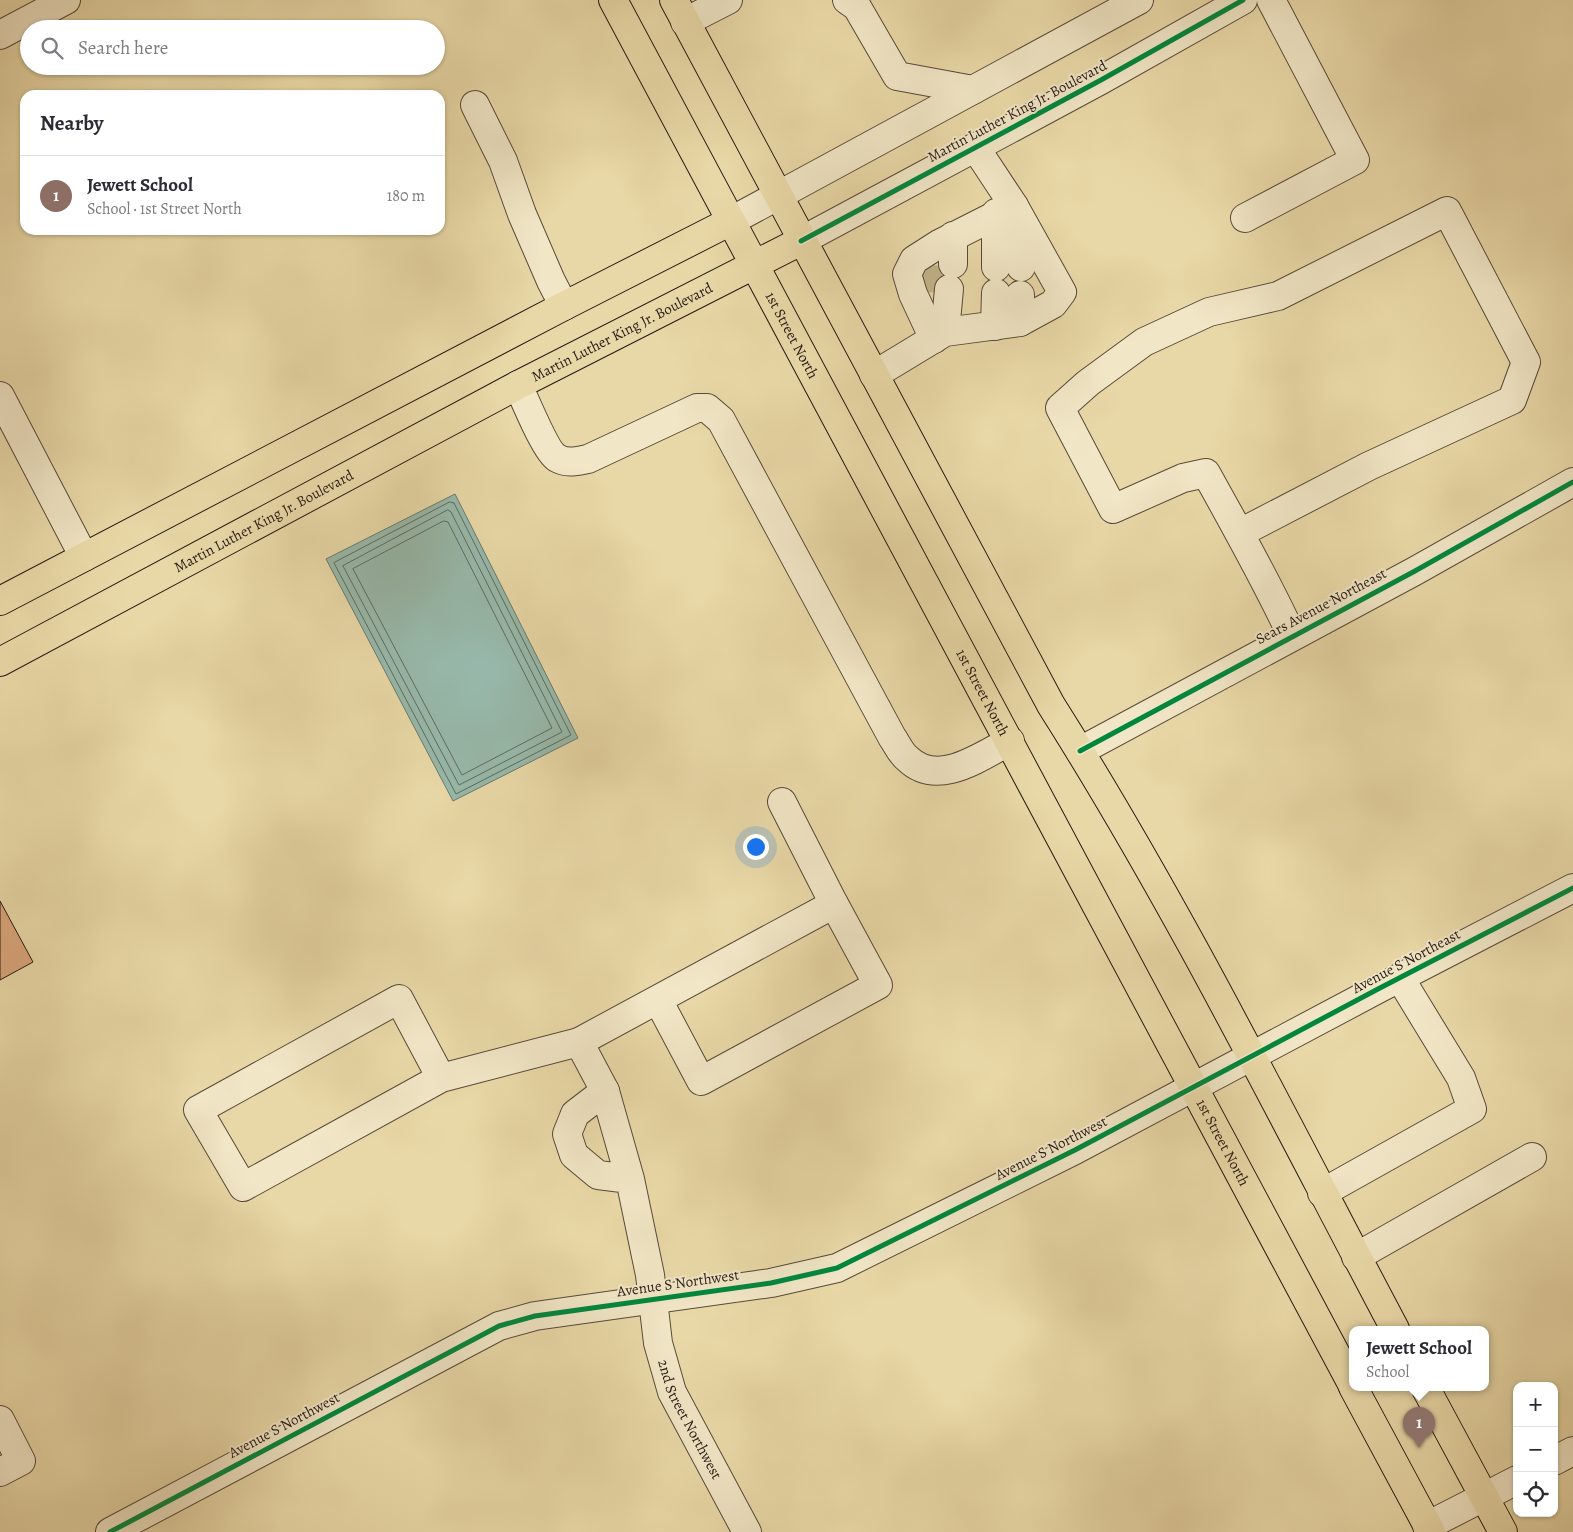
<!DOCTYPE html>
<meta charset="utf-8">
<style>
body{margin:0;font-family:Alegreya,serif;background:#f7f7f7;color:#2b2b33}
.controls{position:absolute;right:15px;bottom:15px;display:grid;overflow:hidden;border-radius:10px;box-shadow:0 1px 4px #0004}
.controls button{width:45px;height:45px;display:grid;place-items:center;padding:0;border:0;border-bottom:1px solid #e1e1e2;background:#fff;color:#2b2b33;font:25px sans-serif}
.you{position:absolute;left:755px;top:846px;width:18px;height:18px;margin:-12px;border:4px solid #fff;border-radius:50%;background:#1a73e8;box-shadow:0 0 0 8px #1a73e833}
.badge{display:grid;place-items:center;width:32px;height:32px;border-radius:50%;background:#ea580c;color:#fff;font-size:16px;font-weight:700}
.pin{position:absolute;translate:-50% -41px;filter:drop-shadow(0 1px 2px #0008)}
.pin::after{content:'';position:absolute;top:26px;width:18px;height:15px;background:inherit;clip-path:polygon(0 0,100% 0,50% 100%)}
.popup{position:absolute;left:1349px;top:1326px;width:140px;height:65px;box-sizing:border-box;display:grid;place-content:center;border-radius:10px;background:#fff;filter:drop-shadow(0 1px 4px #0005);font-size:16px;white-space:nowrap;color:#7c7c81}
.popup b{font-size:19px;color:#2b2b33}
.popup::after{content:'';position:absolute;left:50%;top:100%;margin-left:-10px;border:10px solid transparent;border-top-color:#fff}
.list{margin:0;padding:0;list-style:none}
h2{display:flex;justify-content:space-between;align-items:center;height:65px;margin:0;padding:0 20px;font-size:21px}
h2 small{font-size:16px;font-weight:400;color:#7c7c81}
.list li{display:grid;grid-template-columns:32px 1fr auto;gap:15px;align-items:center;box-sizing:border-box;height:80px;padding:0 20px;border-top:1px solid #e1e1e2}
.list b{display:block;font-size:19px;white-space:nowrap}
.list p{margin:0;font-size:16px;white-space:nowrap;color:#7c7c81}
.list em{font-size:16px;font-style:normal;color:#7c7c81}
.icon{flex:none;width:28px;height:28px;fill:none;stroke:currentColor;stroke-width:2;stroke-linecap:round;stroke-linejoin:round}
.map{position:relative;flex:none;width:1573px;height:1532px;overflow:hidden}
.search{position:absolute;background:#fff;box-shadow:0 1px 4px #0004;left:20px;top:20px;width:425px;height:55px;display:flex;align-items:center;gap:12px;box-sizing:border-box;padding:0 18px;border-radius:28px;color:#7c7c81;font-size:19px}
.panel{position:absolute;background:#fff;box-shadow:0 1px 4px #0004;left:20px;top:90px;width:425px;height:145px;border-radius:15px}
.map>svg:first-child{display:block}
.water{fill:#97b9ab;stroke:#6a796f}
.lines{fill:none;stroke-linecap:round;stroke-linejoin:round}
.shore{stroke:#5e6a60;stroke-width:1}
.building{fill:#daa67c;stroke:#261a16}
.minor-tunnel{stroke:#c2b28a;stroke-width:28;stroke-dasharray:28 14;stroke-linecap:butt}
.minor-casing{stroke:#574a3a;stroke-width:30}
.major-casing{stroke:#261a16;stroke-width:30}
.minor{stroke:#f1e6c6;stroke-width:28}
.major{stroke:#e9d8a7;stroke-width:28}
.cycleway-casing{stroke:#f1e6c6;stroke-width:8}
.cycleway{stroke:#00873e;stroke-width:5}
.labels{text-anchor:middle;stroke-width:4;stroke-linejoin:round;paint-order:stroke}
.street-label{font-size:15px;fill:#261a16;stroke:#f1e6c6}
</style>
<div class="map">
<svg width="1573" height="1532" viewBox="0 0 1573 1532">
<rect width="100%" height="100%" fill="#e9d8a7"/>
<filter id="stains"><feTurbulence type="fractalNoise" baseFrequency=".004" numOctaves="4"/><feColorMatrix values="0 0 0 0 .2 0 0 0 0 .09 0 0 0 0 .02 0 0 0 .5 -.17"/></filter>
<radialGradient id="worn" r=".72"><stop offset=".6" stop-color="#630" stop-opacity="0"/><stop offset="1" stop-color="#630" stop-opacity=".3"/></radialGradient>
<!-- water -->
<path class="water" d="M455 494 578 738 453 801 326 559Z"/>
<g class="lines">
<!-- shore -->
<path class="shore" d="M450 502 454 503 571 735 456 794 334 563Z
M448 510 451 512 562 732 459 785 343 566Z
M444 521 448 522 552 728 462 775 353 569Z"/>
</g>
<!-- building -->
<path class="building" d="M0 901 33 962 0 980Z"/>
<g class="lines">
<!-- minor-tunnel -->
<path class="minor-tunnel" d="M927 292 929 265"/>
<defs>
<g id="minor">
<path d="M847 0 857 7 897 76 973 90"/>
<path d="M685 22 728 0"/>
<path d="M0 35 66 0"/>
<path d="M475 105 503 161 522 214 551 281 564 306"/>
<path d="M996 213V267"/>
<path d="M1245 218 1355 160 1271 0"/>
<path d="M731 221 1139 0"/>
<path d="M801 241 1101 80 1243 0"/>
<path d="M953 264V236"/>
<path d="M1020 322V295"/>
<path d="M995 326 996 293"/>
<path d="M945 332 949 289"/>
<path d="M934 339 913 294 907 274 914 260 939 244 1014 206 1021 267"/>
<path d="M874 375 945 332 1020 322 1053 304 1062 292 1014 206 975 147"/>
<path d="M518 385C524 398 546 452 557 458 567 464 577 461 588 459L697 408H707L721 420 892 737C897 744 901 754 908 759 938 788 981 756 1010 741"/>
<path d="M0 396 84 557"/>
<path d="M1240 533 1369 466 1512 400 1526 362 1447 211 1278 296 1209 312 1144 342 1088 383 1060 408 1113 509 1183 478 1206 473C1236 527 1266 580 1292 636"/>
<path d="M1080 751 1415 571 1573 482"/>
<path d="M658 1000 701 1081 878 985 834 904"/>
<path d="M579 1042 834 904 782 802"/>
<path d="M441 1078 399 999 198 1110 243 1187 441 1078 579 1042 605 1091"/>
<path id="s1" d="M630 1179 605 1091 575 1114 567 1134 574 1155 598 1175 630 1179 650 1275 658 1343 672 1392 747 1532"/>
<path d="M1322 1193 1472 1109 1461 1078 1400 978"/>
<path d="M1356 1257 1532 1157"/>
<path d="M0 1420 21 1461 0 1472"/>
<path d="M1554 1461 1573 1451"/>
<path d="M1427 1526 1517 1480"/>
<path d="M110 1532 499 1326 535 1316 771 1283 837 1268 1075 1150 1378 989 1573 888"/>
</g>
<g id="major">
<path id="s2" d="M613 0 1353 1386"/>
<path d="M674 0 1051 705C1178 905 1284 1120 1395 1329"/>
<path d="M0 601 564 306 731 221"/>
<path id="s3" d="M0 662 518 385 801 241"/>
<path d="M1353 1387 1431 1532"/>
<path d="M1425 1387 1503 1532"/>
</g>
</defs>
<!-- minor casing -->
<use href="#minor" class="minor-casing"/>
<!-- major casing -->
<use href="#major" class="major-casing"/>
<!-- minor -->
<use href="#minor" class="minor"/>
<!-- major -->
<use href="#major" class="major"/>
<defs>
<path id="cycleway" d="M801 241 1101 80 1243 0
M1080 751 1415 571 1573 482
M110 1532 499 1326 535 1316 771 1283 837 1268 1075 1150 1378 989 1573 888"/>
</defs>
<!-- cycleway casing -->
<use href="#cycleway" class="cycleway-casing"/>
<!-- cycleway -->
<use href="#cycleway" class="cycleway"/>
</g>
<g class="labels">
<!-- street labels -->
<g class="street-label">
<text transform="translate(1017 111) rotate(-28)" y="5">Martin Luther King Jr. Boulevard</text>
<text dy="5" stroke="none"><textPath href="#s3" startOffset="704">Martin Luther King Jr. Boulevard</textPath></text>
<text dy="5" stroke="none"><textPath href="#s2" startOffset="380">1st Street North</textPath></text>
<text dy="5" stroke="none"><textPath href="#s3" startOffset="299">Martin Luther King Jr. Boulevard</textPath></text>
<text transform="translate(1321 606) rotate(-28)" y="5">Sears Avenue Northeast</text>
<text dy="5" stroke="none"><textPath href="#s2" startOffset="785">1st Street North</textPath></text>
<text transform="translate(1406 961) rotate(-28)" y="5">Avenue S Northeast</text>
<text dy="5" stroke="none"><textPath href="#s2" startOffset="1295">1st Street North</textPath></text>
<text transform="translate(1051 1148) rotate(-27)" y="5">Avenue S Northwest</text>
<text transform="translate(678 1283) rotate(-8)" y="5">Avenue S Northwest</text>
<text dy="5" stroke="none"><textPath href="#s1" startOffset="486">2nd Street Northwest</textPath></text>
<text transform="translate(284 1425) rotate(-28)" y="5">Avenue S Northwest</text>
</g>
</g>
<rect width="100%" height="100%" filter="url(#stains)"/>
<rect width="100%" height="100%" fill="url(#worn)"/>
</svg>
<div class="controls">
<button>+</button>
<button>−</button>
<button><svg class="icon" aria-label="locate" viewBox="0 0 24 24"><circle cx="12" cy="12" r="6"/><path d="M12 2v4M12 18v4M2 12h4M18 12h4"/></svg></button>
</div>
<div class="you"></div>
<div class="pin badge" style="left:1419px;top:1448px;background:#8d6e63">1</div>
<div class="popup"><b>Jewett School</b>School</div>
<div class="search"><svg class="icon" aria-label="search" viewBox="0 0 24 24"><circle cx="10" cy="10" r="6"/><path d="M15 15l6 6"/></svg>Search here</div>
<section class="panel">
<h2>Nearby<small></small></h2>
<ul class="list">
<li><span class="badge" style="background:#8d6e63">1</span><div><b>Jewett School</b><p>School · 1st Street North</p></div><em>180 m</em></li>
</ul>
</section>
</div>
